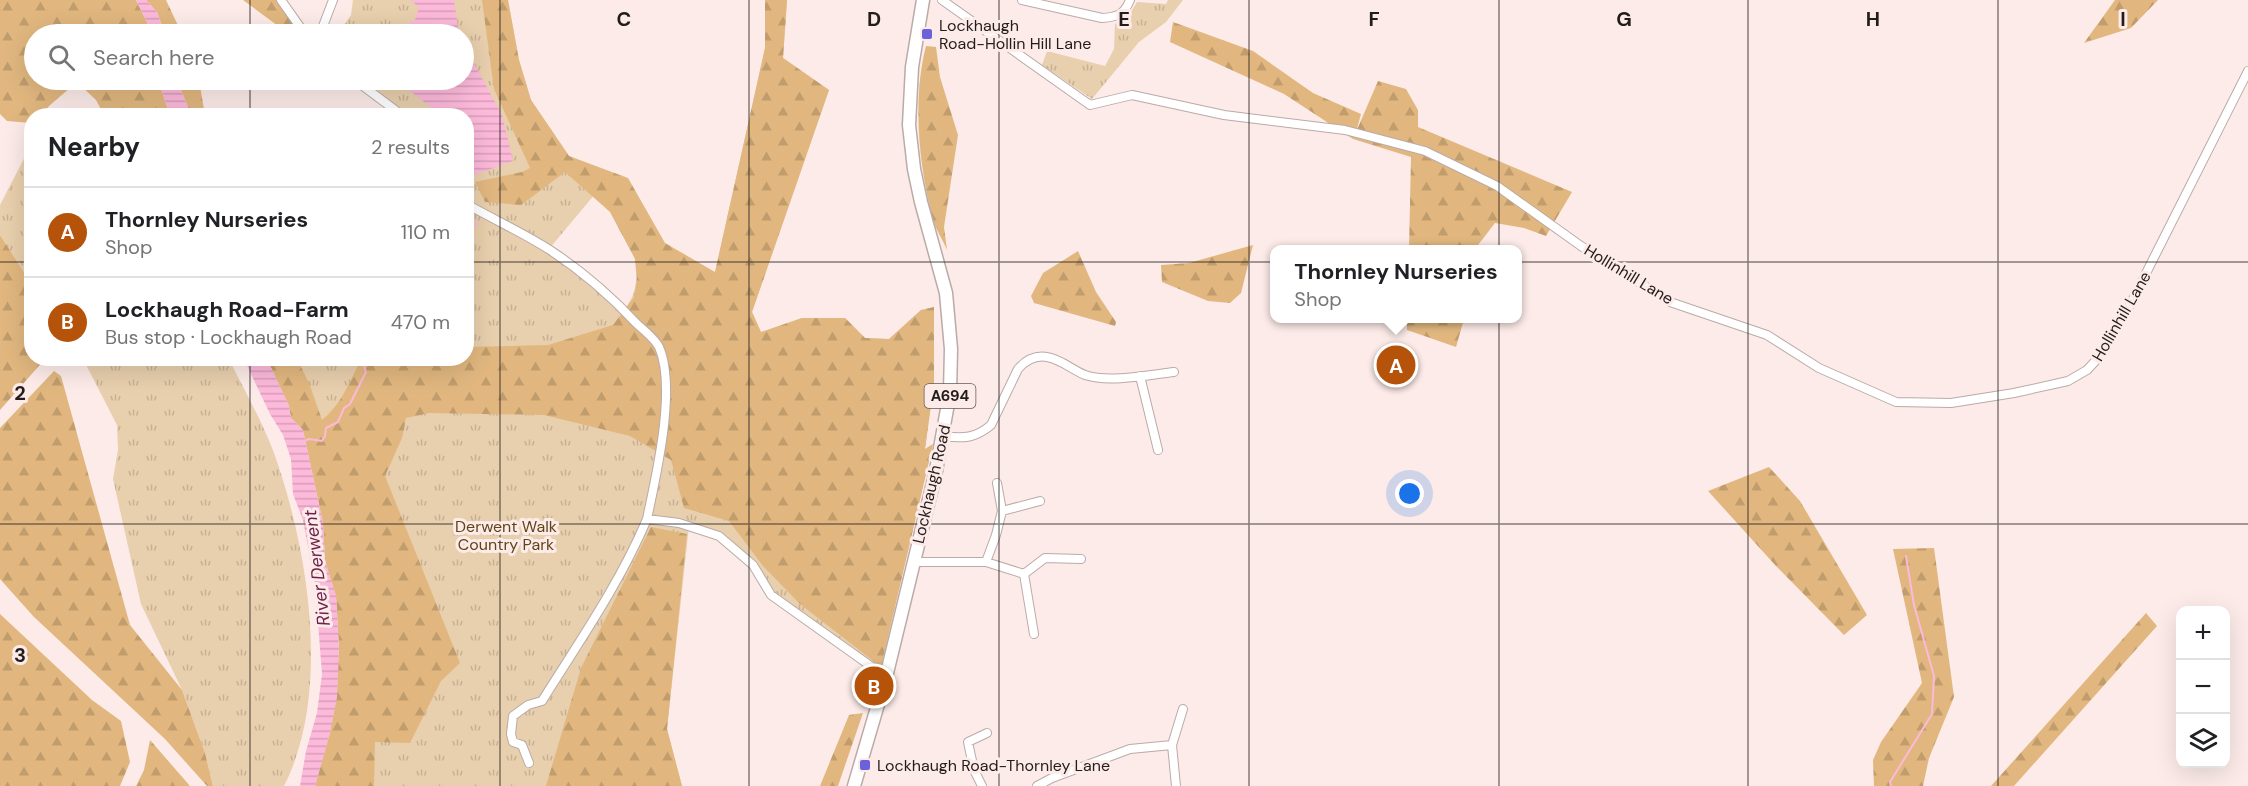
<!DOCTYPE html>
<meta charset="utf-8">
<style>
body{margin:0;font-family:"DM Sans",sans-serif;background:#f2f2f2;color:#202124}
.controls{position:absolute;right:18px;bottom:18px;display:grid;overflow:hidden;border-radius:12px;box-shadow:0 6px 24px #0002}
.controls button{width:54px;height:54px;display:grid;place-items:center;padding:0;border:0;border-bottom:2px solid #e0e0e0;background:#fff;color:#202124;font:30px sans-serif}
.you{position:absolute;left:1410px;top:494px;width:21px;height:21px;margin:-15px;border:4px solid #fff;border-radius:50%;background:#1a73e8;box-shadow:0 0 0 9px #1a73e833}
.badge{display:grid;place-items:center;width:39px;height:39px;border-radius:50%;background:#b45309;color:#fff;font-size:20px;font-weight:700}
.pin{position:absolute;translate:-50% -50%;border:3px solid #fff;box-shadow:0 2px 6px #0006}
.popup{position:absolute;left:1270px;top:245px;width:252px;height:78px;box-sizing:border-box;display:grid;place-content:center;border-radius:12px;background:#fff;filter:drop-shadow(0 2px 4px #0005);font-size:20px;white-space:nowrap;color:#757577}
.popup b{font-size:22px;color:#202124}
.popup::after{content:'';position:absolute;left:50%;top:100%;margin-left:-12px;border:12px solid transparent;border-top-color:#fff}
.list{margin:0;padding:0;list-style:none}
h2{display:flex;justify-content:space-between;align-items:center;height:78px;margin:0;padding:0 24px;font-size:26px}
h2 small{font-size:20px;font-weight:400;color:#757577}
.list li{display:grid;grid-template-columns:39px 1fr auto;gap:18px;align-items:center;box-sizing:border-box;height:90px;padding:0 24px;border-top:2px solid #e0e0e0}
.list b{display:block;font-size:22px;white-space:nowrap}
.list p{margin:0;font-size:20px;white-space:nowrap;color:#757577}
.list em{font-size:20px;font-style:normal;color:#757577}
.icon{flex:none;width:33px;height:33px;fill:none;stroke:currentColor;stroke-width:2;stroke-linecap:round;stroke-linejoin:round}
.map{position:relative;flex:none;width:2248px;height:786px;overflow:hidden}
.search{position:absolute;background:#fff;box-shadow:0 6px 24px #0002;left:24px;top:24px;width:450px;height:66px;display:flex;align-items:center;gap:15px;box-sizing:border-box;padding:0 21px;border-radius:33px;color:#757577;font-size:22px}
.panel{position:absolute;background:#fff;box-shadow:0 6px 24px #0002;left:24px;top:108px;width:450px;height:258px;border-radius:24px}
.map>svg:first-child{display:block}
.grass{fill:url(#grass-tufts)}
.forest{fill:url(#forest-firs)}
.water{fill:url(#water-rules)}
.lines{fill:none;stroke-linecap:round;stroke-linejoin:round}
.stream{stroke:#fcb9da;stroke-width:2}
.minor-casing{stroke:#baaba8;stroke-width:10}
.primary-casing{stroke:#baaba8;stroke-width:15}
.minor{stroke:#fff;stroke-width:8}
.primary{stroke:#fff;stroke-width:12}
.grid{fill:none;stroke:#221c1b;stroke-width:1.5;stroke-opacity:0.55}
.poi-dot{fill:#6b61db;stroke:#fcebe8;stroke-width:2}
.labels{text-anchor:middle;stroke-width:6;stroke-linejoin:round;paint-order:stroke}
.shield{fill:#fcebe8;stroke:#635a58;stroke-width:1.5}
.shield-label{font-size:15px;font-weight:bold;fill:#221c1b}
.poi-label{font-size:16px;fill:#221c1b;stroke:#fcebe8;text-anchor:start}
.street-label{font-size:16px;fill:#221c1b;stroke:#fcebe8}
.park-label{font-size:16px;fill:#604418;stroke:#fcebe8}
.water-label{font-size:18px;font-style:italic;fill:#6d224e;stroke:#fcebe8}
.grid-label{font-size:20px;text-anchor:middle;font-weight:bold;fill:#221c1b;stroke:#fcebe8;stroke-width:6;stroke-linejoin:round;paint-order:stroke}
</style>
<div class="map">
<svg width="2248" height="786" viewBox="0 0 2248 786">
<defs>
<pattern id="grass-tufts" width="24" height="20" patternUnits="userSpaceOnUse" patternTransform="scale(1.5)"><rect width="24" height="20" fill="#e8cfad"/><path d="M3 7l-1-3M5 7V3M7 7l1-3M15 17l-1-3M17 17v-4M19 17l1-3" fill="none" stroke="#c7b194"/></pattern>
<pattern id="forest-firs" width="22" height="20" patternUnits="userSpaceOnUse" patternTransform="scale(1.5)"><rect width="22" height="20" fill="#e1b77f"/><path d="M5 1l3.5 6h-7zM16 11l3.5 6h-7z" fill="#c19d6d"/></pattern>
<pattern id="water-rules" width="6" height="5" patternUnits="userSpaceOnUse" patternTransform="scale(1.5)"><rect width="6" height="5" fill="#fcb9da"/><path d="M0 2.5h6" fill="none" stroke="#d89eba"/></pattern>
</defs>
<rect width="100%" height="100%" fill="#fcebe8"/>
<!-- grass -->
<path class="grass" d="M353 0H508L519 60 531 100 595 194 549 249 624 310C638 292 637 280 635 259L715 272 765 48V0H787L783 58 829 90 752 312 761 332 802 318H845L865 338 889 339 921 310 934 307V383L925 449 933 444 879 673 771 595 753 565 719 536 689 526 667 729 682 786H315L324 751 336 683 339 648 336 596 328 574 323 523 303 430 291 418 289 406 267 359 466 358V116L403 115 355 80H464V34H338L351 15Z
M1168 0H1183L1166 22 1139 42 1092 99 1042 65 1047 51 1105 66 1114 49 1115 24C1126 21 1131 12 1137 2L1166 4Z
M31 145V283L0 235V205Z
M83 359H229C244 390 262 421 274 453 308 548 332 692 284 786H213L205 753 182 690 141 604 113 479 118 450 117 425Z"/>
<!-- forest -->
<path class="forest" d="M0 0H136L147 22 149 34H34V80H158L170 115H104L96 100 77 82 49 106 43 115 32 116 31 123 7 121 0 114Z
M146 0H166L182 34H165L157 12Z
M243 0H279L304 34H289Z
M482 0H508L519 60 531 100 569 156 628 178 665 243 715 272 765 48V0H787L783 58 829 90 752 312 761 332 802 318H845L865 338 889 339 921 310 934 307V383L925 449 933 444 881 667 800 604 763 566 729 521 684 508 671 460 630 436 544 415 429 413 406 418 402 438 385 476 460 663 441 681 410 743 375 742 374 786H315L330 733 337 696 339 648 336 596 325 561 323 523 303 430 291 418 289 406 267 359H297L309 383 322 420C341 405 349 383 360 361L366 359 466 358 467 347 548 345 613 325 634 297 637 278 635 259 610 212 565 172 521 205 485 202 475 182 522 172 530 168 494 89Z
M2115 0H2158L2131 28 2084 43Z
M1173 22 1253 51 1313 93 1361 114 1356 132 1378 81 1406 89 1418 110V127L1572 192 1546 236 1524 228 1495 223 1475 249H1409L1411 157 1353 139 1284 94 1170 42Z
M926 46 936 47 940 77 958 135 944 227 947 250C943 240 936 230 933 220 919 167 912 100 926 46Z
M177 80H199L205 115H191Z
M0 235 31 283 32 358 45 359 0 410Z
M1253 245 1241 293 1230 303 1208 301 1162 282 1161 265 1189 263Z
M1078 251 1096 292 1116 322 1115 326 1034 303 1031 296 1043 273Z
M1407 319V318L1464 319 1456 347 1407 330Z
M54 371 61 376 130 625 182 690 205 753 213 786H207L165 739 34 617 0 579V428Z
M1769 467 1800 501 1867 615 1844 635 1776 566 1708 491Z
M651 527 687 534 667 729 682 786H546L581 668Z
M1934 548 1954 697 1929 758 1923 786H1874L1873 760 1881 742 1922 683 1893 549Z
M2146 613 2157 626 2014 786H1991Z
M0 614 92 700 121 721 130 762 120 786H0Z
M863 713 838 786H820L849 715Z
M150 740 190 786H136L144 770Z"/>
<!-- water -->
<path class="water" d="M136 0H146L157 12 165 34H149L147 22Z
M410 0H454L459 34H393L415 20 419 7Z
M464 45 502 115 513 161 474 175 467 159 466 116 441 115 396 80H464Z
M158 80H177L191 115H170Z
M244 359H267L289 406 291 418 303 430 323 523 325 561 336 596 339 648 337 696 330 733 315 786H300L306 751 317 713 322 674 315 584 303 520 293 494 291 459 283 435 270 414Z"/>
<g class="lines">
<!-- stream -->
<path class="stream" d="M466 233 475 227 476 220
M302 442 309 439 322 441 325 436 326 428 338 422 344 408 350 404 366 372 364 366 365 358
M1891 786 1890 782 1932 714 1934 676 1914 605 1906 556"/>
<defs>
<path id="minor" d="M281 0 305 34
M942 0 1090 105 1132 95 1224 115 1345 130 1425 151 1497 186 1581 246 1670 302 1767 335 1819 368 1896 402 1951 403 2014 393 2068 381 2087 370 2100 356 2130 305 2248 71
M1022 0 1102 18C1117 17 1124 15 1130 0
M320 34 333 0
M355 80 403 116
M466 200 470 206C497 221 525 234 550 250 582 271 611 296 637 324 644 330 655 339 659 347 677 388 656 476 647 519L679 523 719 536 753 565 771 595 886 677
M1140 376 1158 450
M944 436C963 439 976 438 991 425L1018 369C1025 361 1035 355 1047 357 1061 359 1072 370 1085 375 1109 383 1149 375 1174 372
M997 483 1002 511
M913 562H986L996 535 1002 511 1040 501
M986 562 1024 574 1034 634
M1024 574 1045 558 1081 559
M1172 745 1183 709
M529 763 522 745 513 742 511 734 513 716 528 705 542 701C579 642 620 583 647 519
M982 786 974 770 968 742 987 733
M1037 786 1052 778 1130 749 1172 745 1176 786"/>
<path id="primary" d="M854 786 886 677 936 471 950 392 951 349 946 293 921 202 914 169 909 125 912 67 923 0"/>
</defs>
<!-- minor casing -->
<use href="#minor" class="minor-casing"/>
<!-- primary casing -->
<use href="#primary" class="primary-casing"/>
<!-- minor -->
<use href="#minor" class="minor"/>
<!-- primary -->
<use href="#primary" class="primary"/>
</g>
<!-- grid -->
<path class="grid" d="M250 0V34M500 0V786M749 0V786M999 0V786M1249 0V786M1499 0V786M1748 0V786M1998 0V786M250 80V116M0 262H32M466 262H2248M250 358V786M0 524H2248"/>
<!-- markers -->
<g class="poi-dot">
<rect x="921" y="28" width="12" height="12" rx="3"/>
<rect x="859" y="759" width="12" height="12" rx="3"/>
</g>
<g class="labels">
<!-- shield labels -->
<rect class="shield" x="924.5" y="384" width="51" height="24" rx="4.5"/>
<g class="shield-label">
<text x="950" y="401">A694</text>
</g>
<!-- poi labels -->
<g class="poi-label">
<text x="939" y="31">Lockhaugh<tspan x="939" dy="18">Road-Hollin Hill Lane</tspan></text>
<text x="877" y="771">Lockhaugh Road-Thornley Lane</text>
</g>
<!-- street labels -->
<g class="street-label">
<text transform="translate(1629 274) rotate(31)" y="6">Hollinhill Lane</text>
<text transform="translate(2121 316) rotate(-60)" y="6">Hollinhill Lane</text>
<text transform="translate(931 484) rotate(-77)" y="6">Lockhaugh Road</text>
</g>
<!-- park labels -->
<g class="park-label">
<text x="506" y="532">Derwent Walk<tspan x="506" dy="18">Country Park</tspan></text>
</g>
<!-- water labels -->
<g class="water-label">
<text transform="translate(317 568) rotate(-97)" y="6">River Derwent</text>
</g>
</g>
<g class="grid-label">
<text x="624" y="26">C</text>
<text x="874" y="26">D</text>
<text x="1124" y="26">E</text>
<text x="1374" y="26">F</text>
<text x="1624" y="26">G</text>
<text x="1873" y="26">H</text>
<text x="2123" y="26">I</text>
<text x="20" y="400">2</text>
<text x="20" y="662">3</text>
</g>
</svg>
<div class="controls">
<button>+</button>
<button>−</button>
<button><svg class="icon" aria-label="layers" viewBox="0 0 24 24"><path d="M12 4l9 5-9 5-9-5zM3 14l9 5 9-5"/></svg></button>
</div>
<div class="you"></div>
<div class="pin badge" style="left:1396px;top:365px">A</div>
<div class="popup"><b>Thornley Nurseries</b>Shop</div>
<div class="pin badge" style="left:874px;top:686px">B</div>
<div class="search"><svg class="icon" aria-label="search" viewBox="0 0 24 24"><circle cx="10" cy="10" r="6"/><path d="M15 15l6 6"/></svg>Search here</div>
<section class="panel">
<h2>Nearby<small>2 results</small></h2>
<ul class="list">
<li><span class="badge">A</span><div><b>Thornley Nurseries</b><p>Shop</p></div><em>110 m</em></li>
<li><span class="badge">B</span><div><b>Lockhaugh Road-Farm</b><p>Bus stop · Lockhaugh Road</p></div><em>470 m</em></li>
</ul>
</section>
</div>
